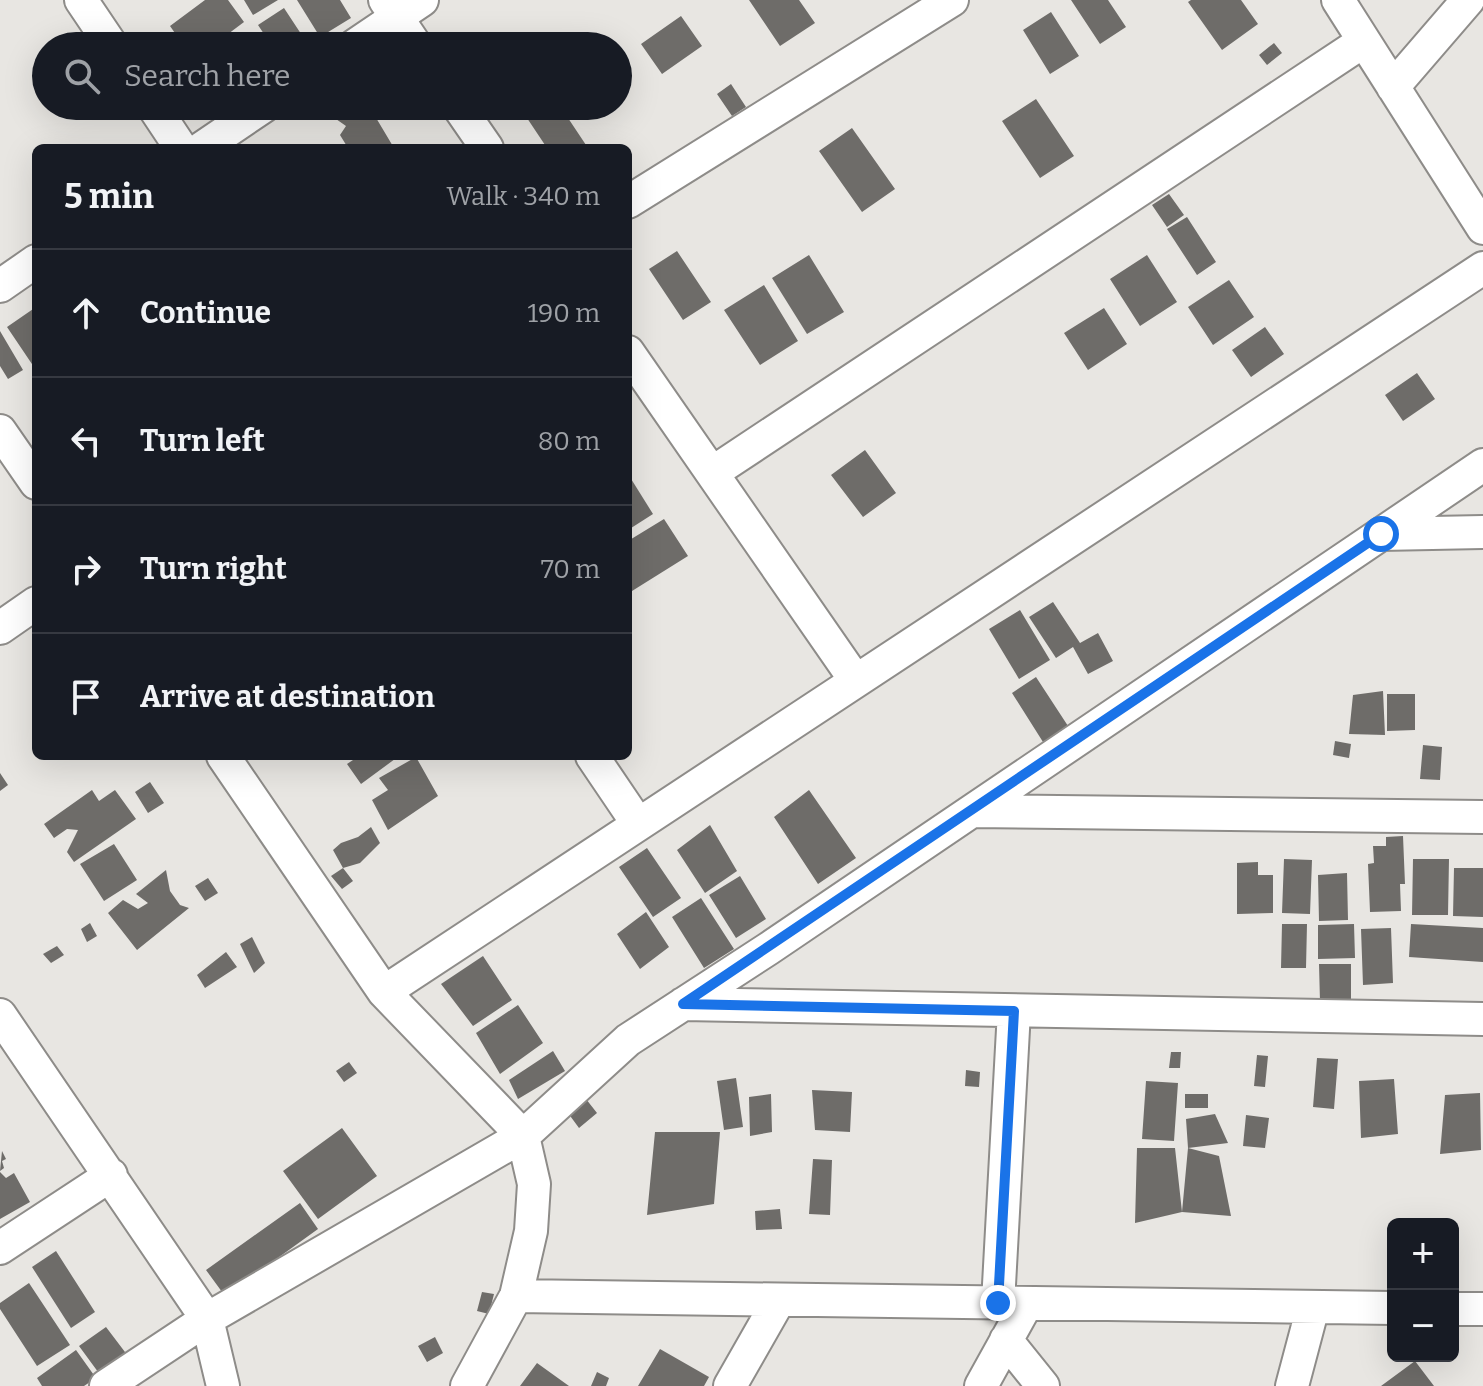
<!DOCTYPE html>
<meta charset="utf-8">
<style>
body{margin:0;font-family:Bitter,serif;background:#242831;color:#f1f3f6}
.controls{position:absolute;right:24px;bottom:24px;display:grid;overflow:hidden;border-radius:12px;box-shadow:0 8px 32px #0002}
.controls button{width:72px;height:72px;display:grid;place-items:center;padding:0;border:0;border-bottom:2px solid #363941;background:#171b24;color:#f1f3f6;font:40px sans-serif}
.stop{position:absolute;width:24px;height:24px;margin:-18px;border:6px solid #1a73e8;border-radius:50%;background:#fff}
.stop.end{background:#1a73e8;border-color:#fff;box-shadow:0 2px 8px #0008}
.list{margin:0;padding:0;list-style:none}
h2{display:flex;justify-content:space-between;align-items:center;height:104px;margin:0;padding:0 32px;font-size:34px}
h2 small{font-size:26px;font-weight:400;color:#9ea1a6}
.list li{display:grid;grid-template-columns:52px 1fr auto;gap:24px;align-items:center;box-sizing:border-box;height:128px;padding:0 32px;border-top:2px solid #363941}
.list b{display:block;font-size:30px;white-space:nowrap}
.list em{font-size:26px;font-style:normal;color:#9ea1a6}
.icon{flex:none;width:44px;height:44px;fill:none;stroke:currentColor;stroke-width:2;stroke-linecap:round;stroke-linejoin:round}
.map{position:relative;flex:none;width:1483px;height:1386px;overflow:hidden}
.search{position:absolute;background:#171b24;box-shadow:0 8px 32px #0002;left:32px;top:32px;width:600px;height:88px;display:flex;align-items:center;gap:20px;box-sizing:border-box;padding:0 28px;border-radius:44px;color:#9ea1a6;font-size:30px}
.panel{position:absolute;background:#171b24;box-shadow:0 8px 32px #0002;left:32px;top:144px;width:600px;height:616px;border-radius:12px}
.map>svg:first-child{display:block}
.building{fill:#6e6c69}
.lines{fill:none;stroke-linecap:round;stroke-linejoin:round}
.minor-casing{stroke:#8e8c89;stroke-width:36}
.minor{stroke:#fff;stroke-width:32}
.route{stroke:#1a73e8;stroke-width:10}
</style>
<div class="map">
<svg width="1483" height="1386" viewBox="0 0 1483 1386">
<rect width="100%" height="100%" fill="#e8e6e2"/>
<!-- building -->
<path class="building" d="M205 0H228L244 22 212 46H184L170 26Z
M244 0H278L253 15Z
M297 0H340L351 18 320 37Z
M749 0H799L815 23 780 46Z
M1071 0H1108L1126 27 1100 44Z
M1191 0H1241L1258 24 1222 50 1188 2Z
M284 8 309 46H272L258 25Z
M1051 12 1079 56 1050 74 1023 30Z
M681 16 702 46 662 74 641 44Z
M1274 43 1282 53 1267 65 1259 55Z
M731 84 746 107 732 116 717 94Z
M1036 99 1074 156 1040 178 1002 121Z
M358 106H369L394 148H348L340 135 346 126 336 119Z
M538 106H560L588 148H547L525 115Z
M852 128 895 189 862 212 819 151Z
M1169 194 1184 215 1167 227 1152 205Z
M1187 217 1216 262 1197 275 1167 229Z
M677 251 711 302 683 320 649 269Z
M809 255 844 312 807 334 772 278Z
M1147 255 1177 302 1140 326 1110 279Z
M1229 280 1254 317 1213 345 1188 307Z
M764 285 798 341 760 365 724 310Z
M36 307V370L7 327Z
M1104 308 1127 344 1088 370 1064 333Z
M1265 327 1284 354 1251 377 1232 350Z
M0 331 23 370 8 379 0 366Z
M1417 373 1435 399 1403 421 1385 395Z
M865 450 896 493 863 517 831 475Z
M628 474 653 514 628 530Z
M664 519 688 556 632 591 628 584V541Z
M1053 602 1080 643 1098 633 1113 661 1088 674 1073 647 1056 658 1029 617Z
M1020 610 1050 660 1019 679 989 629Z
M1036 677 1068 726 1043 742 1012 693Z
M1383 691 1385 735 1349 734 1353 695Z
M1387 694H1415V730L1387 731Z
M1335 741 1351 744 1349 758 1333 755Z
M1423 745 1442 747 1440 780 1420 779Z
M359 756H399L361 784 347 764Z
M416 757 438 796 388 830 372 800 388 790 379 778Z
M0 773 8 785 0 791Z
M150 782 164 803 148 813 135 792Z
M92 790 99 801 115 790 136 819 74 862 67 852 78 830 67 829 54 838 44 824Z
M809 790 856 858 818 884 774 817Z
M710 825 737 871 705 893 677 850Z
M371 827 380 843 360 863 343 868 353 881 342 889 331 876 343 868 333 850 341 843 358 837Z
M1403 836 1405 884H1400L1401 911 1370 912 1368 864 1374 863 1373 846H1386V837Z
M114 844 137 880 104 901 80 864Z
M647 848 681 898 653 917 619 867Z
M1284 859 1312 860 1310 914 1282 913Z
M1413 859H1449L1448 915H1412Z
M1258 862V875H1273V913L1237 914V863Z
M1454 868H1483V917L1453 916Z
M166 870 170 891 180 905 189 908 137 950 108 913 123 900 138 909 148 903 136 894Z
M1347 873 1348 920 1319 921 1318 875Z
M740 876 766 919 736 938 709 895Z
M208 878 218 893 205 901 195 886Z
M701 898 734 949 704 968 672 917Z
M646 912 669 947 640 969 617 934Z
M90 923 97 936 87 942 81 929Z
M1282 924H1307L1306 968H1281Z
M1354 924 1355 958 1318 959V925Z
M1411 924 1483 928V962L1409 957Z
M1391 928 1393 983 1363 985 1361 929Z
M252 937 265 963 254 973 240 944Z
M57 946 64 955 51 963 43 954Z
M226 952 237 967 205 988 197 975Z
M483 956 512 1000 473 1026 441 984Z
M1319 964H1351V1002H1320Z
M518 1005 543 1043 500 1074 476 1033Z
M553 1051 565 1071 518 1099 509 1080Z
M1171 1052H1181L1180 1068H1169Z
M1257 1055 1268 1056 1265 1087 1254 1086Z
M1317 1058 1338 1059 1334 1109 1313 1107Z
M349 1062 357 1073 344 1082 336 1071Z
M966 1070 980 1072 979 1087 965 1086Z
M736 1078 743 1127 724 1130 717 1081Z
M1394 1079 1398 1134 1361 1138 1359 1081Z
M1146 1081 1178 1083 1174 1141 1142 1139Z
M812 1090 852 1092 850 1132 815 1130Z
M1480 1093 1481 1150 1440 1154 1445 1095Z
M771 1094 772 1132 750 1136 749 1097Z
M1185 1094H1208V1108H1185Z
M586 1099 597 1113 579 1128 568 1113Z
M1215 1114 1228 1143 1188 1148 1219 1156 1231 1216 1182 1212 1188 1148 1186 1119Z
M1246 1115 1269 1118 1265 1148 1243 1146Z
M342 1128 377 1176 318 1219 283 1171Z
M655 1132H720L714 1204 647 1215Z
M1137 1148H1175L1182 1212 1135 1223Z
M2 1151 6 1159 2 1161 4 1168 0 1171Z
M813 1159 832 1160 830 1215 809 1214Z
M0 1172 6 1178 14 1173 30 1202 0 1219Z
M300 1203 318 1229 225 1296 206 1270Z
M780 1209 782 1229 756 1230 755 1211Z
M56 1251 95 1312 71 1328 32 1267Z
M29 1283 70 1345 37 1366 0 1309V1303Z
M482 1292 494 1294 489 1314 477 1311Z
M106 1327 128 1356 101 1376 79 1346Z
M435 1337 443 1353 427 1362 418 1346Z
M660 1349 709 1377 704 1386H638Z
M76 1350 96 1378 84 1386H42L37 1378Z
M1415 1361 1434 1386H1381Z
M537 1363 569 1386H520Z
M597 1372 609 1378 606 1386H591Z"/>
<g class="lines">
<defs>
<path id="minor" d="M81 0 112 46
M385 0 416 46
M1338 0 1483 228
M354 46 422 0
M1393 87 1468 0
M153 106 181 148
M458 106 487 148
M202 148 264 106
M628 202 952 0
M0 286 36 261
M628 352 856 681
M0 431 36 483
M712 473 1364 41
M1381 534 1483 532
M0 628 36 603
M223 756 384 992 523 1136 534 1184 531 1231 516 1296 467 1386
M592 756 638 824
M972 811 1483 817
M384 992 1483 268
M683 1004 1483 1019
M0 1015 207 1319 223 1386
M0 1248 111 1175
M516 1296 1393 1308
M998 1303 1014 1011
M1453 1309H1483
M1006 1340 1043 1386
M106 1386 207 1319 523 1136 628 1040 768 949 1483 465
M730 1386 779 1300
M981 1386 1027 1303
M1292 1386 1313 1307"/>
</defs>
<!-- minor casing -->
<use href="#minor" class="minor-casing"/>
<!-- minor -->
<use href="#minor" class="minor"/>
</g>
<g class="lines">
<!-- route -->
<path class="route" d="M998 1303 1014 1011 683 1004 1381 534"/>
</g>
</svg>
<div class="controls">
<button>+</button>
<button>−</button>
</div>
<div class="stop" style="left:1381px;top:534px"></div>
<div class="stop end" style="left:998px;top:1303px"></div>
<div class="search"><svg class="icon" aria-label="search" viewBox="0 0 24 24"><circle cx="10" cy="10" r="6"/><path d="M15 15l6 6"/></svg>Search here</div>
<section class="panel">
<h2>5 min<small>Walk · 340 m</small></h2>
<ul class="list">
<li><svg class="icon" aria-label="ahead" viewBox="0 0 24 24"><path d="M12 20V5M6 11l6-6 6 6"/></svg><div><b>Continue</b></div><em>190 m</em></li>
<li><svg class="icon" aria-label="left" viewBox="0 0 24 24"><path d="M17 20v-9H6M10 6l-5 5 5 5"/></svg><div><b>Turn left</b></div><em>80 m</em></li>
<li><svg class="icon" aria-label="right" viewBox="0 0 24 24"><path d="M7 20v-9h11M14 6l5 5-5 5"/></svg><div><b>Turn right</b></div><em>70 m</em></li>
<li><svg class="icon" aria-label="arrive" viewBox="0 0 24 24"><path d="M6 21V4h12l-3 4 3 4H6"/></svg><div><b>Arrive at destination</b></div></li>
</ul>
</section>
</div>
